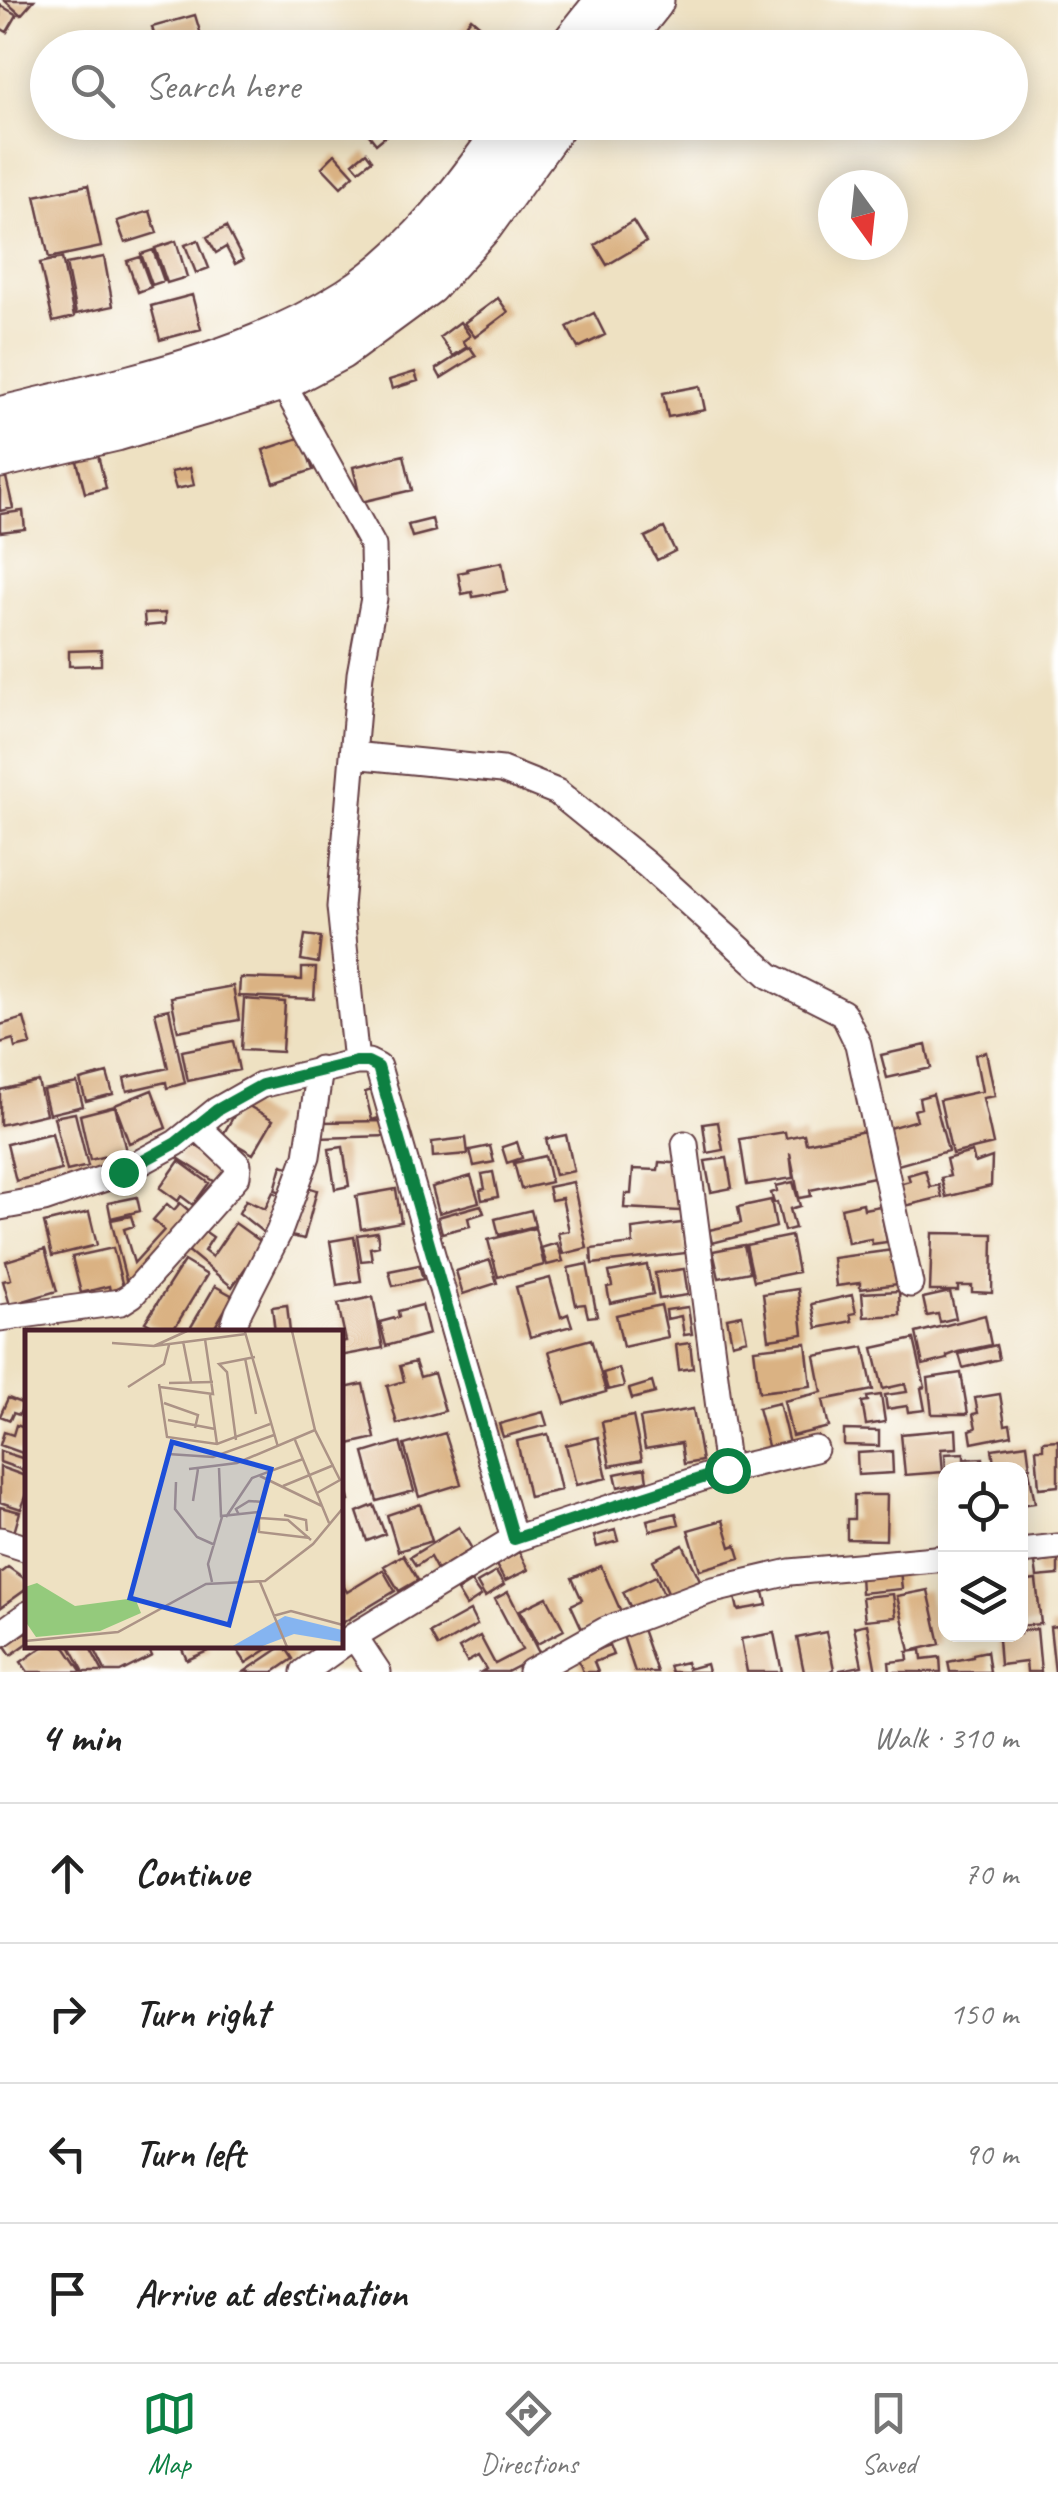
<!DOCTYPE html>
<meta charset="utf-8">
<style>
body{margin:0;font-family:Caveat,sans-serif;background:#f6f6f6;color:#222}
.controls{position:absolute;right:30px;bottom:30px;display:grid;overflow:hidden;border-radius:20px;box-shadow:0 5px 25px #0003}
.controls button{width:90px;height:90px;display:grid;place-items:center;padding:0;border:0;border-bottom:2px solid #e0e0e0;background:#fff;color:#222;font:50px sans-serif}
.compass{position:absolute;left:818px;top:170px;width:90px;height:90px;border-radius:50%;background:#fff;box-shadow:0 5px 25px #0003;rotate:165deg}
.stop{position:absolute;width:30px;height:30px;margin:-22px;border:8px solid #0b8043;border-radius:50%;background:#fff}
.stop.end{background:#0b8043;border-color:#fff;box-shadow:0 2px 10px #0008}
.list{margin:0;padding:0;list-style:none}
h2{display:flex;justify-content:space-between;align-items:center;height:130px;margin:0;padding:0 40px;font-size:42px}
h2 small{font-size:32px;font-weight:400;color:#767676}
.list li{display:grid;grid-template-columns:65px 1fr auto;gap:30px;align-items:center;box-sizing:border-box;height:140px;padding:0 40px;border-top:2px solid #e0e0e0}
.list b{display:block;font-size:38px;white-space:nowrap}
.list em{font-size:32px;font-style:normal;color:#767676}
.icon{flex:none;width:55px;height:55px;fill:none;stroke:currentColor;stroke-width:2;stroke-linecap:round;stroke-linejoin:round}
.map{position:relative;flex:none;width:1058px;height:1672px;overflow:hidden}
.search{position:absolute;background:#fff;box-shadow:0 5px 25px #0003;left:30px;right:30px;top:30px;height:110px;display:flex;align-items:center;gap:25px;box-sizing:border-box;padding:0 35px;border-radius:55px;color:#767676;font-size:38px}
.sheet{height:690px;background:#fff}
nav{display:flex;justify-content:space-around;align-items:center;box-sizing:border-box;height:140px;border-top:2px solid #e0e0e0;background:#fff;font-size:28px;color:#767676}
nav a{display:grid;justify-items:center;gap:5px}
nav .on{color:#0b8043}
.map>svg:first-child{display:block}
.building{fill:#dab283}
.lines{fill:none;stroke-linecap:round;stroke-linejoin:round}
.street-casing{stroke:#633c42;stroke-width:29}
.highway-casing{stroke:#633c42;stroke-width:49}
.street{stroke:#fff;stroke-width:25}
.highway{stroke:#fff;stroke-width:45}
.route{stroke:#0b8043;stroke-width:12}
.inset-road{fill:none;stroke:#ac9386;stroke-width:2.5}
.view{fill:#1d4ed8;fill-opacity:0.15;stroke:#1d4ed8;stroke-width:5}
.inset-edge{fill:none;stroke:#4a1f2b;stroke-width:5}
</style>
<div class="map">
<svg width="1058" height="1672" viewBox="0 0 1058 1672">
<rect width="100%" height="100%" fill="#fff"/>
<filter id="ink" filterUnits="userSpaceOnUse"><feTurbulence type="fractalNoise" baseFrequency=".01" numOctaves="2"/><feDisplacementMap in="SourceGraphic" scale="20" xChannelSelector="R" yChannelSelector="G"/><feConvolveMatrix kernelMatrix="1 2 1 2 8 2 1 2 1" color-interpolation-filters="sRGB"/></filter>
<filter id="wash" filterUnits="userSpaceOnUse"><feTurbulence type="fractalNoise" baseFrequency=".0048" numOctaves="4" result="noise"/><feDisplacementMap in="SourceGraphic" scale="40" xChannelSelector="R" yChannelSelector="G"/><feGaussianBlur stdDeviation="2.25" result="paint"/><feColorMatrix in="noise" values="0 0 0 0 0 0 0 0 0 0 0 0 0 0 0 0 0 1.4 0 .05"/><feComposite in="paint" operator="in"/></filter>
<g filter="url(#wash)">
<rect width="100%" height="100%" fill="#eee1c2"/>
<g id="blocks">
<!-- building -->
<path class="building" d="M4 0H34L21 15Z
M0 5 17 15 7 32 0 28Z
M195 15 205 48H158L152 27Z
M471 18 485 30 471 48H447Z
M359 122H379L388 134 376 144Z
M631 122H649L658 130 651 139Z
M654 122H694L680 141Z
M366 152 372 160 359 170 353 163Z
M335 154 354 175 341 187 322 167Z
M88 185 101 247 49 258 35 196Z
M150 211 157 233 125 243 117 221Z
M633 221 646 242 607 265 595 245Z
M226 227 243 260 235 264 226 247 216 253 207 237Z
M198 240 209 268 196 273 185 245Z
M176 241 187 277 167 283 155 248Z
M153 250 164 281 152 285 141 254Z
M104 257 113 306 76 314 66 264Z
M140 257 151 287 138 292 127 261Z
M62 258 74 317 53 322 40 263Z
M192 295 201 329 160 340 151 306Z
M498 298 508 312 475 337 464 323Z
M594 313 605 335 578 348 567 327Z
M460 322 470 336 463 341 467 347 453 356 440 337Z
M470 347 476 356 441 378 436 369Z
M415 372 418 381 392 389 389 380Z
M700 386 705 410 668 417 663 393Z
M302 437 313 470 274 483 263 450Z
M95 443 106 488 85 493 74 449Z
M404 455 412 490 361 502 353 467Z
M190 468 194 485 176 489 171 472Z
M5 473 13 508 0 511V474Z
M23 511 25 529 0 532V514Z
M432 519 435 531 412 537 408 525Z
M664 528 675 551 657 560 645 537Z
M502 562 507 591 473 597 472 592 462 594 458 573 468 571 467 569Z
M165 613V624L145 626 144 614Z
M101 650V665L69 666V651Z
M305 935 321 937 318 963 301 960Z
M302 968H316L314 999 239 996 240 978 302 980Z
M233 986 239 1020 178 1031 171 997Z
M244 999 285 1002 282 1052 241 1050Z
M169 1009 185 1083 167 1088 166 1082 127 1091 124 1078 168 1068 155 1012Z
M24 1018 31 1044 15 1048 13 1039 0 1043V1025Z
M233 1041 239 1070 188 1081 182 1051Z
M926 1045 931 1068 887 1078 881 1055Z
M986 1052 995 1096 983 1098 993 1144 952 1154 940 1100 982 1091 975 1055Z
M107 1073 113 1094 86 1101 80 1080Z
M38 1081 46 1114 0 1125V1090Z
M77 1083 83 1106 49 1114 43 1090Z
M379 1088 386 1116 372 1120 365 1092Z
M152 1090 166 1128 129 1143 115 1105Z
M933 1094 948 1151 898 1165 889 1128 917 1120 914 1110 921 1108 919 1098Z
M242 1102 273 1120 253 1154 222 1136Z
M115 1106 126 1151 90 1160 80 1115Z
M75 1113 88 1166 67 1171 54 1117Z
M384 1121 390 1136 316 1138 320 1122Z
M718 1122 723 1150 707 1153 703 1124Z
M865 1131 874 1177 810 1190 811 1196 799 1198 790 1153 793 1178 747 1185 740 1139 785 1132 786 1138 804 1134 806 1143Z
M52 1133 61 1170 16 1181 7 1144Z
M566 1135 574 1171 555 1175 546 1139Z
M466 1138 468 1154 433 1157 432 1142Z
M189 1141 231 1169 220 1185 178 1158Z
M517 1142 522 1158 507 1163 502 1147Z
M490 1146 494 1162 474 1166 470 1150Z
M343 1147 349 1186 335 1189 329 1149Z
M972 1152 975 1163 992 1157 991 1186 946 1197 941 1178 950 1176 946 1159Z
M545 1156 551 1182 521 1189 514 1163Z
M727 1158 732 1188 711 1192 705 1161Z
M179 1161 209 1183 193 1205 181 1196 178 1201 160 1188Z
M659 1162 683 1164 680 1211 624 1208 625 1194H631L633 1169 658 1170Z
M282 1165 296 1169 289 1194 275 1190Z
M925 1170 930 1187 939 1185 942 1197 905 1206 899 1184 910 1181 908 1175Z
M493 1172 498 1197 482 1200 480 1190 485 1189 482 1174Z
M471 1176 479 1202 439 1213 432 1187Z
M573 1182 587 1248 563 1254 558 1233 569 1231 562 1198 551 1200 548 1187Z
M793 1182 800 1206 790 1209 795 1228 784 1231 777 1202 774 1203 771 1193 777 1191 776 1186Z
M304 1186 317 1190 304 1239 291 1236Z
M396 1189 401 1222 361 1229 356 1196Z
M273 1192 287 1199 269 1237 239 1213 246 1200 265 1209Z
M137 1197 140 1211 111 1218 108 1203Z
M771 1200 776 1227 712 1243 709 1230 741 1223 738 1207Z
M180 1203 193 1214 128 1288 111 1220 131 1216 134 1226 124 1229 134 1263 164 1230 153 1220 167 1204 174 1210Z
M863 1203 864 1209 880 1206 887 1242 872 1244 871 1239 848 1243 841 1208Z
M481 1205 484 1213 468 1218 470 1226 442 1233 438 1217Z
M531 1210 535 1226 499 1235 495 1219Z
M89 1212 97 1245 52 1256 44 1223Z
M235 1223 263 1243 232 1287 186 1249 200 1228 213 1237 204 1251 212 1257Z
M682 1223 686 1253 592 1264 591 1249 633 1244 632 1229Z
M535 1228 544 1265 498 1277 488 1240Z
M377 1232 379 1246 370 1248 372 1260 361 1261 357 1235Z
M932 1233 993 1234 992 1293 972 1292V1286H958V1291H930Z
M791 1236 798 1272 754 1281 746 1245Z
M354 1237 361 1281 337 1285 330 1241Z
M557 1243 563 1261 547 1265 541 1248Z
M744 1245 750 1272 719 1278 713 1251Z
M113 1248 123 1287 110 1291 109 1286 81 1293 72 1257Z
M45 1249 57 1291 10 1305 3 1281 11 1279 6 1261Z
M893 1250 898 1284 860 1289V1283L836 1286 833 1258Z
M490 1260 497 1283 463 1294 456 1271Z
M184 1261 207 1275 172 1332H162L145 1322Z
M587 1264 597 1316 588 1317 585 1304 576 1305 568 1268Z
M419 1265 423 1279 393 1286 389 1271Z
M647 1265 653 1294 610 1303 607 1287 612 1286 609 1272Z
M684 1269 688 1295 659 1299 655 1273Z
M550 1278 561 1317 568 1314 572 1326 530 1337 516 1287Z
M215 1286 233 1296 212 1332H188Z
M798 1289 803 1334 769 1339 763 1294Z
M899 1291 900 1315 864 1317 862 1293Z
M950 1292 956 1318 940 1322 938 1314 927 1316 923 1298Z
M852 1295 856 1313 850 1314 852 1321 817 1328 812 1304Z
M373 1297 383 1348 340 1356V1342L346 1341 338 1304Z
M287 1305 290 1332H275L272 1307Z
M422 1305 429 1334 386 1346 380 1322 399 1317 398 1311Z
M661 1305 668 1337 623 1347 616 1315Z
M688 1307 692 1334 684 1335 681 1316 667 1319 666 1310Z
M742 1315 747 1339 732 1343 727 1318Z
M985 1315 991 1345 958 1352 947 1356V1359L923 1365 916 1333Z
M591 1339 606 1392 565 1404 549 1351Z
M914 1339 925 1387 921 1388 925 1410 908 1412 907 1406 887 1409 885 1395 907 1392 905 1384 883 1389 873 1348Z
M690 1343 693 1368 679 1370 676 1345Z
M806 1343 811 1386 759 1392 754 1349Z
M996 1345 999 1359 963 1368 959 1354Z
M864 1347 873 1390 823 1400 829 1427 792 1436 784 1401 822 1392 815 1356Z
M415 1362 420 1377 434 1373 445 1411 397 1424 387 1386 404 1381 400 1366Z
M619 1368 624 1386 608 1390 603 1373Z
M961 1373 968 1414H932L928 1378Z
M652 1382 655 1393 632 1399 629 1389Z
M363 1384 375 1438 340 1446V1389Z
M1000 1394 1005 1425 1010 1424 1012 1435 972 1443 970 1430 976 1428 973 1414 978 1413 975 1398Z
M881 1395 885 1422 866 1425 862 1402 868 1401 867 1397Z
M8 1398 24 1404 19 1415 13 1413 10 1420 0 1416Z
M779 1403 791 1452 771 1457 758 1408Z
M693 1409 702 1461 684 1464 681 1443 645 1449 640 1418Z
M543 1412 547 1425 503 1437 499 1424Z
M633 1416 642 1460 610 1466 602 1422Z
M16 1425 28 1429V1455L0 1445 4 1432 13 1435Z
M956 1429 957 1448 941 1449 943 1472 905 1475 901 1434Z
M844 1430 879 1431V1446L844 1445Z
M445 1433 461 1484 419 1497 404 1445Z
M548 1434 561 1490 529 1497 517 1441Z
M598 1437 607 1478 576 1485 566 1445Z
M1058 1440V1486L1039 1488 1036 1449H1043V1441Z
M400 1442 414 1491 377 1501 364 1453Z
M1027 1444 1030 1467 995 1470 992 1449Z
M0 1451 28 1460V1472L0 1462Z
M892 1451 893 1473 858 1475 857 1453Z
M964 1453V1459L983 1458 984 1470H946L945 1454Z
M0 1467 28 1477V1492L21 1509 0 1502Z
M340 1467 349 1501 340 1503Z
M645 1468 647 1481 618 1487 615 1474Z
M1029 1470 1035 1503 1020 1505V1471Z
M854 1495H887L886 1540 847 1539V1519H854Z
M420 1504 432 1541 398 1551 387 1515Z
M374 1505 385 1534 367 1541 357 1512Z
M0 1507 20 1512 13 1536 0 1532Z
M676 1513 679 1524 650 1531 647 1520Z
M723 1520 731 1547 736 1545 740 1558 700 1570 688 1530Z
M459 1527 472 1549 437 1570 430 1557 416 1566 410 1557Z
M615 1530 618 1541 597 1547 594 1536Z
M683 1545 700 1580 669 1594 653 1560Z
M519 1552 528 1570 505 1581 496 1565Z
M403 1555 418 1580 399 1591 384 1566Z
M1058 1560V1575L1037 1577 1035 1563Z
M601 1566 622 1614 583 1631 571 1605 582 1600 572 1578Z
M8 1567 28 1581V1588L0 1608V1573Z
M383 1570 395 1591 342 1623 340 1620V1581L347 1592Z
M900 1570 902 1589 861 1593 860 1574Z
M496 1572 504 1585 485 1597 477 1583Z
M656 1576 665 1597 633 1612 623 1592Z
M1036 1580 1041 1624 1020 1626V1582Z
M471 1582 481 1596 466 1606 457 1591Z
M928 1590 940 1644 910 1651 897 1596Z
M508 1592 540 1655 507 1672H481L486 1669 478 1656 467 1662 459 1648 480 1636 495 1664 522 1650 495 1599Z
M764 1592 767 1605 738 1610 735 1597Z
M893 1594 896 1617 865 1620 862 1597Z
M547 1597 564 1630 537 1644 520 1610Z
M470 1611 477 1625 438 1647 430 1633Z
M867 1624 876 1672H840V1670L862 1666 854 1627Z
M1058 1626V1672H1055L1050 1627Z
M642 1629 657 1672H635L623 1636Z
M1037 1629 1041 1672H1027L1026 1662 1000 1665 998 1639 1015 1637 1014 1634H1020V1631Z
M28 1631V1643L11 1655 5 1646Z
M826 1632 834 1669 828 1672H804L797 1638Z
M774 1633 782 1672H747L741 1639Z
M47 1644H63L82 1672H28L21 1662Z
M69 1644H88L103 1672H84Z
M92 1644H146L152 1656 120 1672H106Z
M192 1644H208L210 1650 187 1660 182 1649Z
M248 1644H275L246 1663 238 1651Z
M284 1645 293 1659 274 1672H244Z
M609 1645 613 1655 594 1662 598 1672H583L577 1657Z
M921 1650 922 1659 940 1657 941 1672H890L889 1662 908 1660 907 1652Z
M987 1651 990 1672H950L948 1662 973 1657V1654Z
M686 1662 688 1669 706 1664 708 1672H671L669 1666Z"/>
</g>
</g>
<g filter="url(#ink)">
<use href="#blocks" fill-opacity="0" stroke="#633c42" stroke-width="2.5"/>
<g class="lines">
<defs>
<path id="street" d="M280 378 373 546 374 598 360 674 340 907 356 1062
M353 755 502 770 557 792 647 865 770 976 843 1013 858 1044 910 1284
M685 1144 727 1470
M0 1207 44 1199 123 1172 176 1143 217 1110 261 1085 356 1062H368L378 1067 514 1539
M0 1318 121 1302 132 1295 237 1176 238 1165 197 1126
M232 1332 238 1313 279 1232 307 1156 320 1069
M0 1540 28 1549
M1020 1551 1058 1547
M0 1634 28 1614
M354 1636 378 1672
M304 1672 354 1636 514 1539 727 1470 815 1449
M531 1672 606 1630 709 1591 790 1572 946 1558"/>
<path id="highway" d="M572 48 610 0
M613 48 651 0
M0 420C120 390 244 368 350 300 419 256 468 188 514 122
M0 455 116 428 224 396 280 378 339 347 426 283 481 223 554 122"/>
</defs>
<!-- street casing -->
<use href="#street" class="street-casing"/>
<!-- highway casing -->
<use href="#highway" class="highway-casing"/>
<!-- street -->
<use href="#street" class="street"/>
<!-- highway -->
<use href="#highway" class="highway"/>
</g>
</g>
<g class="lines" filter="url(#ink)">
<!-- route -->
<path class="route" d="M123 1172 176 1143 217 1110 262 1085 356 1062H368L378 1067 514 1539 727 1470"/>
</g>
<!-- overview -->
<g transform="translate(25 1330)">
<rect width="318" height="318" fill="#eee1c2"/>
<path d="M12 253 50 276 110 268 116 283 75 301 11 307 0 291V257Z" fill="#94ca7c"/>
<path d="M260 286 317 300V312L269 304 235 317H206Z" fill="#85b4f0"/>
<path class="inset-road" d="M267 1 290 100 315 150 292 163M220 2 253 117M158 11 166 52M87 13 129 16 221 4M129 16 162 1M220 28 231 84M144 53 188 52M134 54 142 107 192 114 245 94M103 57 139 34 144 15M135 57 188 64 180 9M185 65 192 114M139 73 173 85 170 98M143 90 190 99M211 110 202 42 194 34 230 27M270 110 304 193M143 124 188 127 249 105M194 138 196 186 234 182V202L285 208M164 139 212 133 290 100M235 146 297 176M151 152 150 179 172 207 190 215M258 156 309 135M168 171 173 139M214 185 211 179 224 171 238 172M259 185 281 190 282 201M201 187 227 148 278 129M235 188 263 190 286 210M187 252 183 234 197 187M235 252 262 317M248 286 266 281 318 295M0 311 93 302 181 254 240 251 288 214 318 178"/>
<path class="view" d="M147 112 246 139 204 295 105 268Z"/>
<rect width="318" height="318" class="inset-edge"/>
</g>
</svg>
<div class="controls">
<button><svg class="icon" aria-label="locate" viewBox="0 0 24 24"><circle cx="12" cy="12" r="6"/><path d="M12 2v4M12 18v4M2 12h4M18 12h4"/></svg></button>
<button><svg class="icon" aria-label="layers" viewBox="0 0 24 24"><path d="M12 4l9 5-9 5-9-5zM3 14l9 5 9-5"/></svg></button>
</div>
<svg class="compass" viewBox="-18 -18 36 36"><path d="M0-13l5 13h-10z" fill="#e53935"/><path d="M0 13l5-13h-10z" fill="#767676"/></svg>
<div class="stop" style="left:727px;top:1470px"></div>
<div class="stop end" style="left:123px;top:1172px"></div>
<div class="search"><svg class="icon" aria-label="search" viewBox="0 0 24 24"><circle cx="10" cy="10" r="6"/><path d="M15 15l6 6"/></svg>Search here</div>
</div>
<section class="sheet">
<h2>4 min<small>Walk · 310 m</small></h2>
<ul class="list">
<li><svg class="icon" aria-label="ahead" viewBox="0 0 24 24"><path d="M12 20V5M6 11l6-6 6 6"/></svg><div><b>Continue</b></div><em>70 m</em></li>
<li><svg class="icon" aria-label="right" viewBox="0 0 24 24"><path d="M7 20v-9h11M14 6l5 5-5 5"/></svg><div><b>Turn right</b></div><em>150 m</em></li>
<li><svg class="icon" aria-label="left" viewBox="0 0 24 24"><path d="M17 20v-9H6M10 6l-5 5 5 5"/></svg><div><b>Turn left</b></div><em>90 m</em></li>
<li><svg class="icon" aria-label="arrive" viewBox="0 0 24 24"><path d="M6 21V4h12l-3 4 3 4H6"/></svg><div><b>Arrive at destination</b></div></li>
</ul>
</section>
<nav>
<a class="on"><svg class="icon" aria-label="map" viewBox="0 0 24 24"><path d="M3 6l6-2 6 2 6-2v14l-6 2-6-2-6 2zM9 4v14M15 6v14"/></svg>Map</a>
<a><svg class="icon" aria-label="directions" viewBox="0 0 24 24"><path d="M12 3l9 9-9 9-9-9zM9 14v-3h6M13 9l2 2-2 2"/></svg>Directions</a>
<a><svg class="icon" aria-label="saved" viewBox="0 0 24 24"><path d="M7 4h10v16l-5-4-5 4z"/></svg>Saved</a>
</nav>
